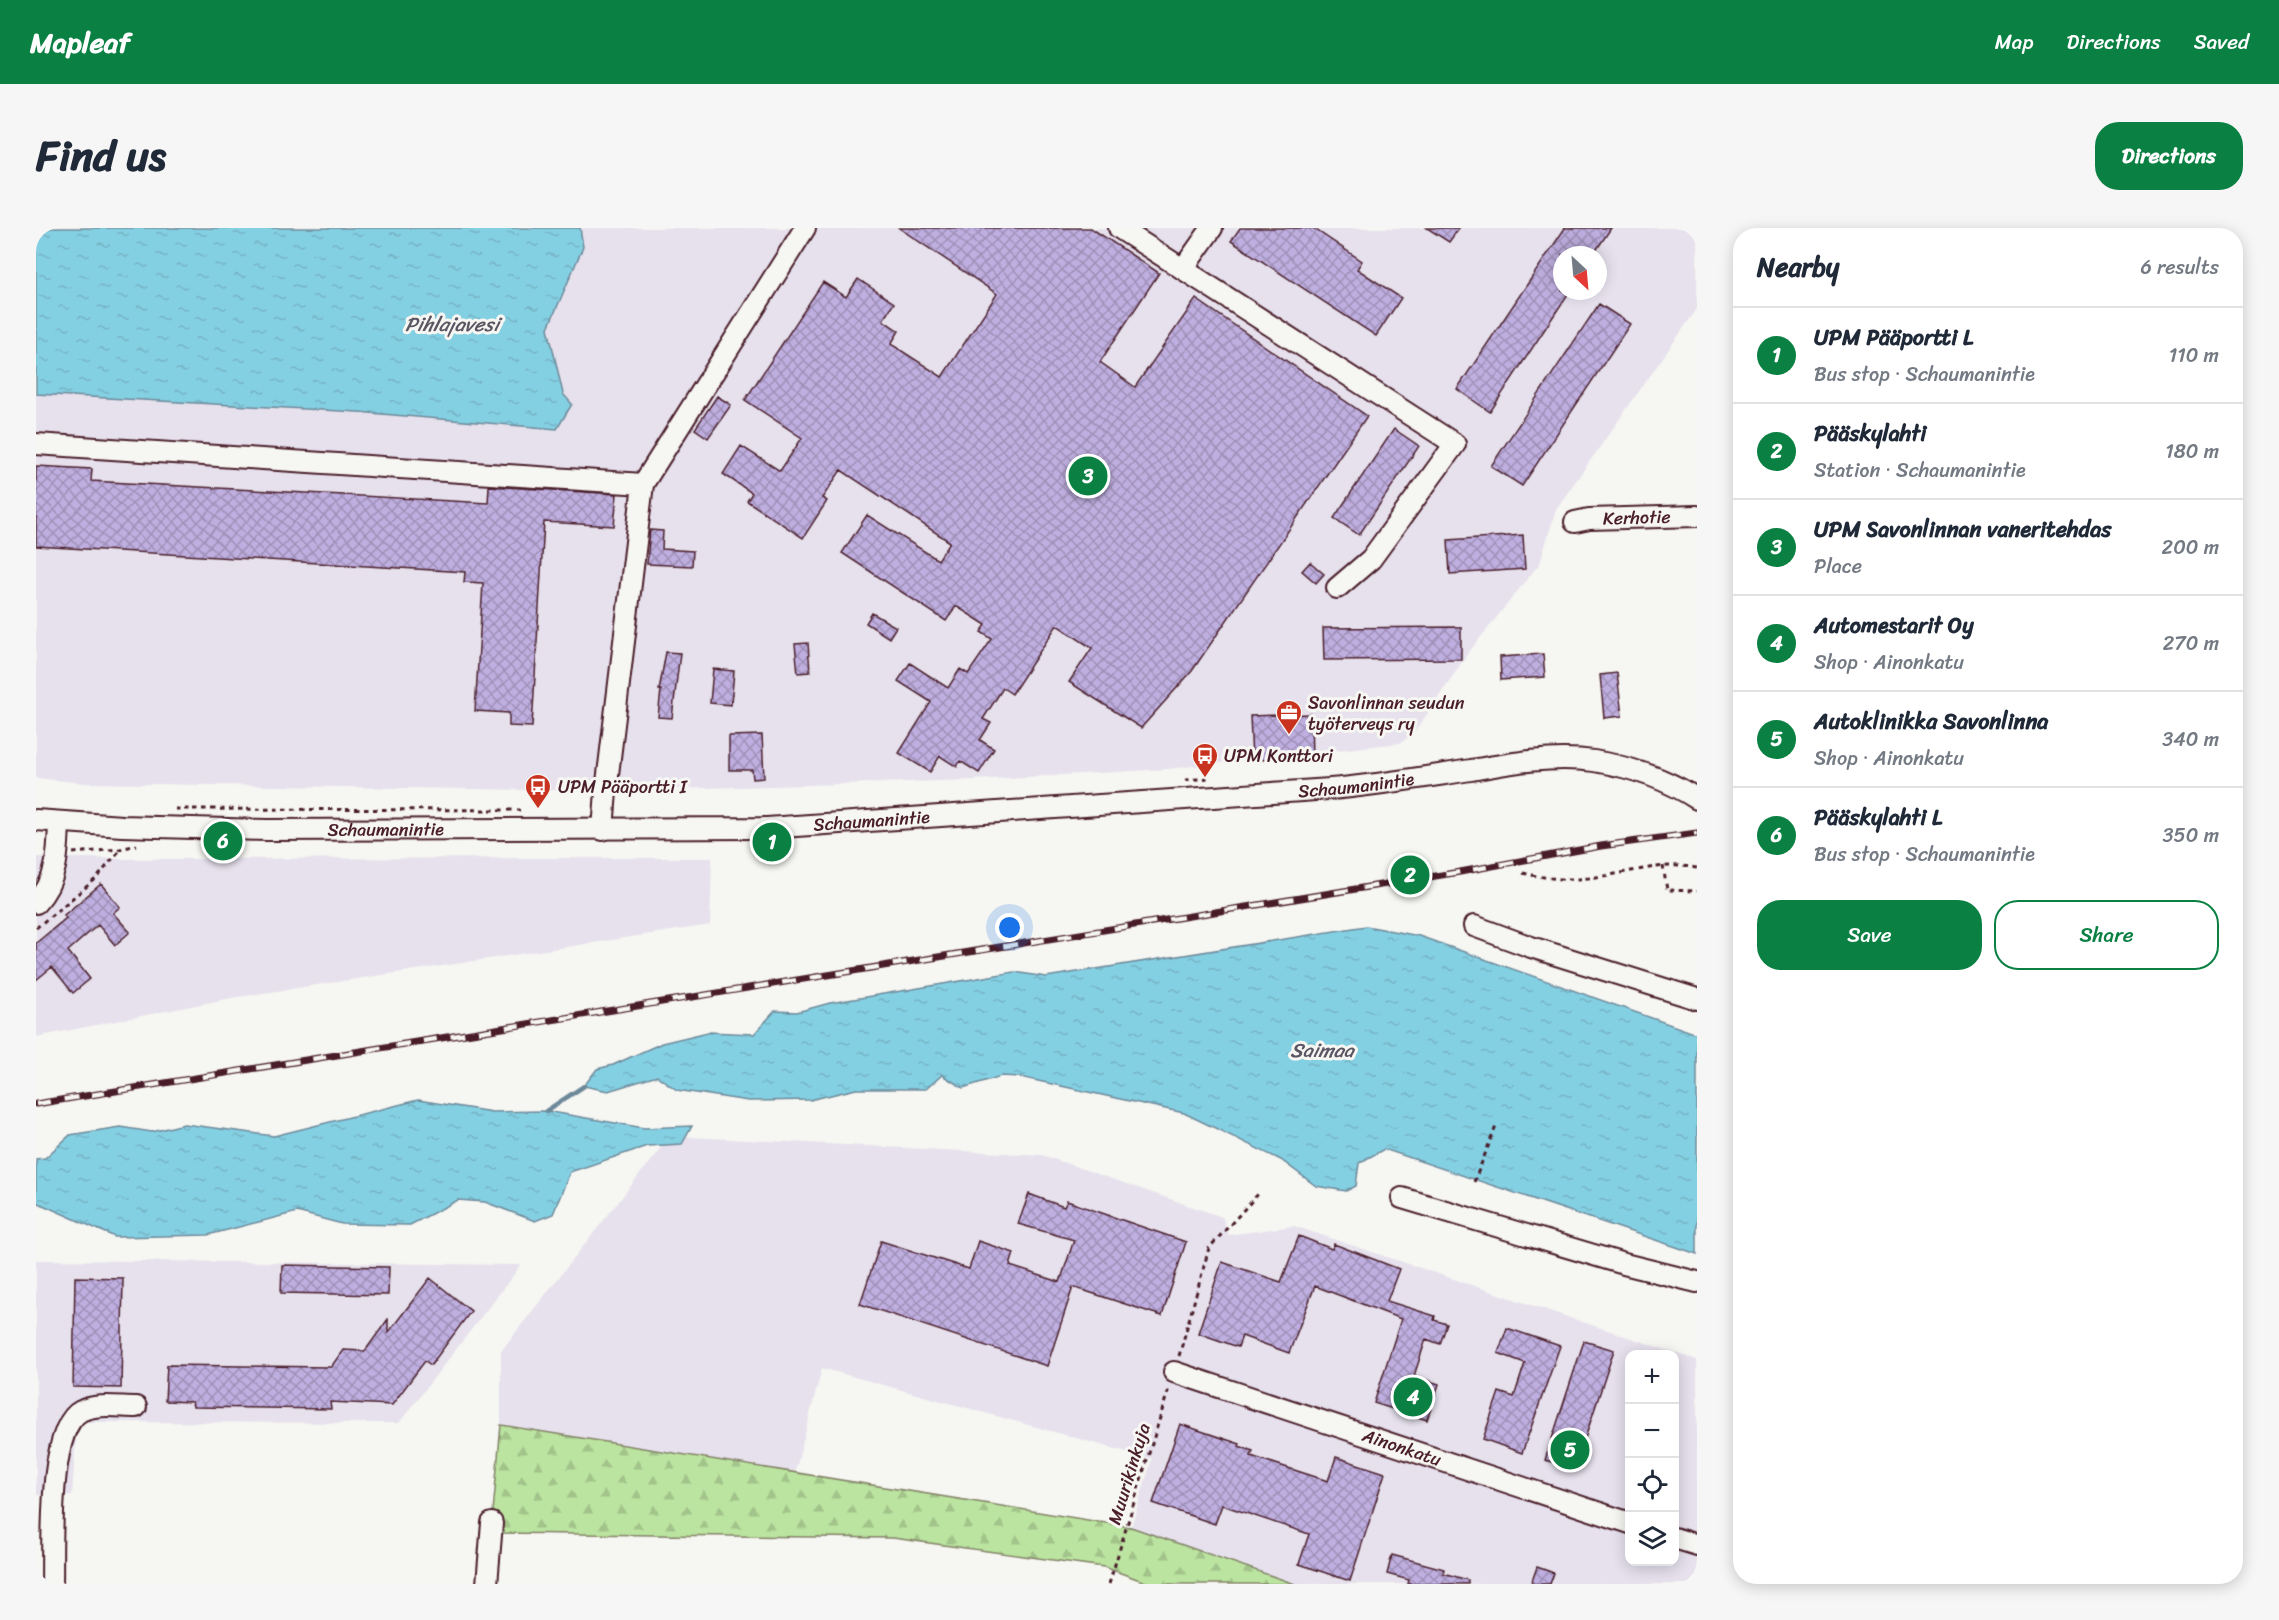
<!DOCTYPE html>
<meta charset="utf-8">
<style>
body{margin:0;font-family:Sriracha,sans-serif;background:#f6f6f7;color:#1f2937}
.controls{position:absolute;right:18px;bottom:18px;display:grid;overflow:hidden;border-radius:12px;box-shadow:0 3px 15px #0003}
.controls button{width:54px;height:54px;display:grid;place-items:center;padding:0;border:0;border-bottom:2px solid #e0e1e3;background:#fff;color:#1f2937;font:30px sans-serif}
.compass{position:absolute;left:1517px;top:18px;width:54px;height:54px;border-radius:50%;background:#fff;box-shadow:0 3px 15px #0003;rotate:154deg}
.you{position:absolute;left:974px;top:700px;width:21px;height:21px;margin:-15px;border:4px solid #fff;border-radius:50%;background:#1a73e8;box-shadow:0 0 0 9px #1a73e833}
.badge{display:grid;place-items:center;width:39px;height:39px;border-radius:50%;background:#0b8043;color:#fff;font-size:20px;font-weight:700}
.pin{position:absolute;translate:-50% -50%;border:3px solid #fff;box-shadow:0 2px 6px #0006}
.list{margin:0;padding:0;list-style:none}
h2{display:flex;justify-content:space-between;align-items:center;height:78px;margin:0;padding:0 24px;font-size:26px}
h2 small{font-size:20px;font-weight:400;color:#747a83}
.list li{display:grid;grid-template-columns:39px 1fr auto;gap:18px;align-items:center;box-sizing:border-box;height:96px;padding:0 24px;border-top:2px solid #e0e1e3}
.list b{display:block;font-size:22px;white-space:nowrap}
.list p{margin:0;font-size:20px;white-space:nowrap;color:#747a83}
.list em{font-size:20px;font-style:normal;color:#747a83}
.actions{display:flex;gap:12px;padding:18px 24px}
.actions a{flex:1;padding:14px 0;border:2px solid #0b8043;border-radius:24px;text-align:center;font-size:21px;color:#0b8043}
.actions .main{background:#0b8043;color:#fff}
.icon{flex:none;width:33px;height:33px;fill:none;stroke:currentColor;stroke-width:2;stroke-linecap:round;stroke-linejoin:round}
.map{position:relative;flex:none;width:1661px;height:1356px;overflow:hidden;border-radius:24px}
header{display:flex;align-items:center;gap:36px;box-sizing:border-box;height:84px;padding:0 30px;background:#0b8043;color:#fff}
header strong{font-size:28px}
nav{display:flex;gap:33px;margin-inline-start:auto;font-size:21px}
.intro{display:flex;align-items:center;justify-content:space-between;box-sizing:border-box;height:144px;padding:0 36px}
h1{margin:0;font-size:42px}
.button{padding:15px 27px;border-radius:24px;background:#0b8043;color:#fff;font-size:21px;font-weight:700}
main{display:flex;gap:36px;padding:0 36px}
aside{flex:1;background:#fff;border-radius:24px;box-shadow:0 3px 15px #0003}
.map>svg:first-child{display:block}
.built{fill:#e6e1ed;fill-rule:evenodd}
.forest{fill:url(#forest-firs);stroke:#828266;stroke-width:1.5}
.water{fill:url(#water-ripples);stroke:#6d8999;stroke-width:1.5}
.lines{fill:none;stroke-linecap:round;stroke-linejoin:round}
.stream{stroke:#6d8999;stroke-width:4.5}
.building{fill:url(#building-cross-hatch);stroke:#4a1f2b;stroke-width:1.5}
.minor-casing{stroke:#4a1f2b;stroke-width:24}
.path{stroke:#4a1f2b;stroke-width:3;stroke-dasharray:4.5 4.5;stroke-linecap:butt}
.minor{stroke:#f6f6f2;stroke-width:20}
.rail-casing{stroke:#4a1f2b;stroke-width:7}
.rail{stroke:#f6f6f2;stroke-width:4.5;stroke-dasharray:14;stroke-linecap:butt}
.labels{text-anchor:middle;stroke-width:6;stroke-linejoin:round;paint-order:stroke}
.street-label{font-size:18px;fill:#4a1f2b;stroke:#f6f6f2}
.poi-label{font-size:18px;fill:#4a1f2b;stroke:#f6f6f2;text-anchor:start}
.water-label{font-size:20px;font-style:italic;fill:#5b5462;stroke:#f6f6f2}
</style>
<header>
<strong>Mapleaf</strong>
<nav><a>Map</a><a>Directions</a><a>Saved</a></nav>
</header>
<div class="intro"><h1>Find us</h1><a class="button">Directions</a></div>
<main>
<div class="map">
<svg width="1661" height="1356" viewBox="0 0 1661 1356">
<defs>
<pattern id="forest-firs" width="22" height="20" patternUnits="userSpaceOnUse" patternTransform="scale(1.5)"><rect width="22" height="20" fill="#bbe4a0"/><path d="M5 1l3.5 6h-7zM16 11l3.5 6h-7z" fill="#a2c38a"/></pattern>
<pattern id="water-ripples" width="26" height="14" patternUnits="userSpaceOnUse" patternTransform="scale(1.5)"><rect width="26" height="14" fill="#84d0e3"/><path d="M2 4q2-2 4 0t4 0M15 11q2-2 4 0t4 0" fill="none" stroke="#74b2c3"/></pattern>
<pattern id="building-cross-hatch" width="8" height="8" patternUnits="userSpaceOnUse" patternTransform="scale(1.5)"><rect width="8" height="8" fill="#bfafe0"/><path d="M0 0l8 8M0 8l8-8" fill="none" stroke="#9d8eb6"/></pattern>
</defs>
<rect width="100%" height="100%" fill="#f6f6f2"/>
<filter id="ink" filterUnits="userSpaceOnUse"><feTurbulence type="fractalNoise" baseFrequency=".0167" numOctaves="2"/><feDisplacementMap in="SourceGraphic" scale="12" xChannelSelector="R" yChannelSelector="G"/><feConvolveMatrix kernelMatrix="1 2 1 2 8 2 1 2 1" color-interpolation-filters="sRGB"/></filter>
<g filter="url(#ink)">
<!-- built -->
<path class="built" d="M544 0H1661V81L1520 281 1504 335 1432 425 1378 505 1364 515 1131 541 937 552 570 563 49 555 0 550V166L322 184 521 201 527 166 512 100 547 19ZM1526 27H1562V63H1526Z
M0 629 93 631 676 630 674 697 195 770 0 809Z
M634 908 1006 927 1186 989 1193 1007 1258 998 1661 1132V1356H1259L1095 1299 1116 1231 786 1140 759 1244 465 1197V1123ZM1594 1126H1638V1334H1594Z
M0 1032 404 1036 485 1037 363 1195 41 1194 36 1267H0Z"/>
<!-- forest -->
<path class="forest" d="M465 1197 1095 1299 1259 1356H1115L1068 1339 857 1310 462 1305 456 1295Z"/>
<!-- water -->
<path class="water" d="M0 0H544L547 19 512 100 527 166 536 176 521 201 322 184 0 166Z
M1330 698 1383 708 1661 806V1026L1348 921 1323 935 1320 958 1310 963 1280 958 1245 932 1148 885 984 849 965 848 927 860 906 847 890 861H820L774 872 712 873 641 862 621 848 572 863 548 858 561 841 577 837 626 815 672 804 718 806 739 783 761 784 794 775 978 744 1010 749Z
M382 872 456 884 510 883 608 900 656 898 646 916 611 918 534 944 517 986 499 993 449 974 422 972 374 997 306 996 261 984 172 1007 79 1009 0 974V931L9 930 34 907 84 899 116 904 148 896 238 908Z"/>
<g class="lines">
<!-- stream -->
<path class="stream" d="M510 883 548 858"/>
</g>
<!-- building -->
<path class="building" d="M863 0H1055L1123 45 1064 134 1099 159 1160 71 1331 188 1156 443 1105 500 1033 454 1056 420 1021 397 976 466 967 460 947 491 955 495 944 512 958 521 943 545 924 533 921 539 904 528 894 544 863 525 895 474 862 453 874 435 912 460 924 441 932 446 956 411 945 404 950 397 920 378 910 393 806 325 831 287 902 332 914 314 805 242 786 270 791 273 767 310 711 273 716 265 687 246 705 218 744 243 766 210 709 172 787 54 810 69 822 51 858 75 847 92 863 103 855 116 906 149 961 66Z
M1204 0H1277L1326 33 1321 41 1365 70 1340 108 1195 13Z
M1391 0H1423L1413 14Z
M1529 0H1575L1557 27H1526V63H1534L1454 184 1421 161Z
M1563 76 1594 96 1486 258 1455 238Z
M681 168 695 177 672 210 659 201Z
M1358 201 1383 218 1323 307 1298 290Z
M0 238 56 241 55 253 452 275 453 258 581 266 578 298 508 294 496 499 473 498V485L439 483 447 355 428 354 429 344 0 318Z
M614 302 627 303 626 321 657 323 656 338 611 336Z
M1487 307 1489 341 1414 346 1412 312Z
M1274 334 1288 346 1280 355 1266 343Z
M836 385 860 399 853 410 830 395Z
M1425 399V431L1288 432 1287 400Z
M772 415 774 444 762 445 759 416Z
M630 424 644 425 636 490 622 489 625 462H623Z
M1507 426 1509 449 1465 452 1464 429Z
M677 441 698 443 695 477 674 475Z
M1581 445 1586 488 1568 490 1564 447Z
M1275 486 1276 531 1216 532 1214 488Z
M726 507 728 550 717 551 716 542H693V508Z
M65 656 84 679 77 685 94 704 79 717 62 697 32 723 54 751 37 765 16 739 0 752V715L30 690 28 687Z
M993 966 1028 979 1031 973 1150 1014 1126 1088 1037 1059 1011 1138 824 1076 845 1013 933 1041 942 1013 978 1025 974 1038 1024 1054 1038 1012 982 996Z
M1263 1008 1296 1021 1298 1016 1363 1041 1351 1073 1399 1088 1398 1092 1411 1096 1404 1116 1390 1111 1378 1148 1403 1156 1391 1192 1338 1175 1365 1091 1279 1058 1253 1125 1206 1108 1202 1119 1162 1105 1186 1034 1245 1054Z
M246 1037 353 1039 352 1067 245 1065Z
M39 1049 87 1050 85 1160 37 1159Z
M394 1050 435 1083 395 1137 389 1133 356 1177 294 1174 295 1181 157 1179 156 1174 129 1173 131 1137 295 1139 307 1122 329 1123 352 1091V1105Z
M1471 1100 1524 1118 1486 1225 1447 1211 1463 1164 1478 1169 1489 1135 1462 1125Z
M1548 1113 1578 1122 1539 1241 1509 1232Z
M1144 1196 1204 1216 1203 1218 1217 1223 1215 1228 1292 1253 1300 1229 1349 1245 1314 1353 1263 1336 1273 1306 1186 1277 1179 1296 1117 1275Z
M1356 1327 1408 1341 1407 1345 1432 1352V1356H1372L1373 1352 1351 1346Z
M1501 1339 1518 1345 1514 1356H1495Z"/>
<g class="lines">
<defs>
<g id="minor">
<path d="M1083 0 1419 216 1335 331 1301 360"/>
<path d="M1147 41 1176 0"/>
<path d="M0 216 607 256 570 563 567 602"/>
<path d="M607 256 769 0"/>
<path id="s1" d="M1539 294 1553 291 1661 288"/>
<path id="s2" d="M0 592 86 598 231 602 731 600 1294 561C1341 557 1388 549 1435 542 1474 535 1518 527 1558 533 1594 539 1631 551 1661 571"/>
<path d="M0 675C22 652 22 624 23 594"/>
<path d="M1438 698 1495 719 1661 771"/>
<path d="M1366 970 1588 1036 1661 1054"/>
<path id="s3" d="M1138 1144 1594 1295"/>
<path d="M1638 1310 1661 1317"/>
<path d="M16 1356C17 1320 11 1200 45 1183 60 1175 83 1179 100 1179"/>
<path d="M451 1356 456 1295"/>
</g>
</defs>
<!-- minor casing -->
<use href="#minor" class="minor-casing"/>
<!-- path -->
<path class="path" d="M1149 552 1175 550
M139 581 484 582
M37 625 84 621 101 617
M1627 638 1631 662 1661 663
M1487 645C1511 651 1536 653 1560 649 1594 645 1627 633 1661 640
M0 700 61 650 83 623
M1438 954 1461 896
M1143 1128 1173 1020 1223 965
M1073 1356 1133 1160"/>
<!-- minor -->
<use href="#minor" class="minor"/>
<defs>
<path id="rail" d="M0 876 1424 644 1565 618 1661 605"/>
</defs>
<!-- rail casing -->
<use href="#rail" class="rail-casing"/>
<!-- rail -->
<use href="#rail" class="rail"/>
</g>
</g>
<!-- icons -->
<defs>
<symbol id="office-pin" viewBox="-11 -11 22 30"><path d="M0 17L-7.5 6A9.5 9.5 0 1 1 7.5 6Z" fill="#c8321e" stroke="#f6f6f2"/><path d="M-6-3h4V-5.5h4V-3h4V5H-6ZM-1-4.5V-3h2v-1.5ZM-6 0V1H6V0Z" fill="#fff"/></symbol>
<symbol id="bus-pin" viewBox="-11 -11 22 30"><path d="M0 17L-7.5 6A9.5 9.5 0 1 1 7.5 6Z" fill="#c8321e" stroke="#f6f6f2"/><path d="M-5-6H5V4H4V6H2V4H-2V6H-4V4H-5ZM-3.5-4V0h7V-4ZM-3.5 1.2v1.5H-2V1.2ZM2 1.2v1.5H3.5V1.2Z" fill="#fff"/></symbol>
</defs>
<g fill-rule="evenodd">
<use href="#office-pin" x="1238" y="470" width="30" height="40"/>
<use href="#bus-pin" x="1154" y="513" width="30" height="40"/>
<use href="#bus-pin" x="487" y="544" width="30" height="40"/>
</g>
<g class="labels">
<!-- street labels -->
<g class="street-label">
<text dy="6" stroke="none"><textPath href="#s1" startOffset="62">Kerhotie</textPath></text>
<text dy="6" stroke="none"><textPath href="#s2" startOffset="1322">Schaumanintie</textPath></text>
<text dy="6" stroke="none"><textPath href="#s2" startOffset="836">Schaumanintie</textPath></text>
<text dy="6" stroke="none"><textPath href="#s2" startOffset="350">Schaumanintie</textPath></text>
<text dy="6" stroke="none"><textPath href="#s3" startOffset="240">Ainonkatu</textPath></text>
<text transform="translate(1093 1246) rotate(-73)" y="6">Muurikinkuja</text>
</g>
<!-- poi labels -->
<g class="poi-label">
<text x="1272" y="481">Savonlinnan seudun<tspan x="1272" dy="21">työterveys ry</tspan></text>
<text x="1188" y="534">UPM Konttori</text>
<text x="522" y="565">UPM Pääportti I</text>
</g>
<!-- water labels -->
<g class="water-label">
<text x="416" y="103">Pihlajavesi</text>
<text x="1286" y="829">Saimaa</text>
</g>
</g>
</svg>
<div class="controls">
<button>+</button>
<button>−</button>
<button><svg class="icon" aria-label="locate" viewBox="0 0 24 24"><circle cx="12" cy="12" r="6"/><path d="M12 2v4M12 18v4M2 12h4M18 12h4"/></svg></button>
<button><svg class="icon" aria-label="layers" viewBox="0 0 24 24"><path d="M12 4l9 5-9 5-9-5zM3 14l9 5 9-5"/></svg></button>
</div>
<svg class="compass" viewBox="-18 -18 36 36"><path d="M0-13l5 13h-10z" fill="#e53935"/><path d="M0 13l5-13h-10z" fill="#747a83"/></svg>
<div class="you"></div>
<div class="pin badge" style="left:736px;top:614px">1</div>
<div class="pin badge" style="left:1374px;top:647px">2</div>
<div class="pin badge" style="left:1052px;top:248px">3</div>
<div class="pin badge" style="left:1377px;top:1169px">4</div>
<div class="pin badge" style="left:1534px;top:1222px">5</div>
<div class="pin badge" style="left:187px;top:613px">6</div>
</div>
<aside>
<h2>Nearby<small>6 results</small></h2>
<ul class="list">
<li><span class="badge">1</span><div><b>UPM Pääportti L</b><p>Bus stop · Schaumanintie</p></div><em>110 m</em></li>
<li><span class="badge">2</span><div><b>Pääskylahti</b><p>Station · Schaumanintie</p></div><em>180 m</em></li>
<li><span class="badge">3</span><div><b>UPM Savonlinnan vaneritehdas</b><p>Place</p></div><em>200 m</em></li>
<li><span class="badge">4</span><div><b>Automestarit Oy</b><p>Shop · Ainonkatu</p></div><em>270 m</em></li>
<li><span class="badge">5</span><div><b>Autoklinikka Savonlinna</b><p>Shop · Ainonkatu</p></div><em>340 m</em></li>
<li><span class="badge">6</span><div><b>Pääskylahti L</b><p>Bus stop · Schaumanintie</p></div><em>350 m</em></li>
</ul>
<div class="actions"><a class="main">Save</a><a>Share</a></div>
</aside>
</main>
